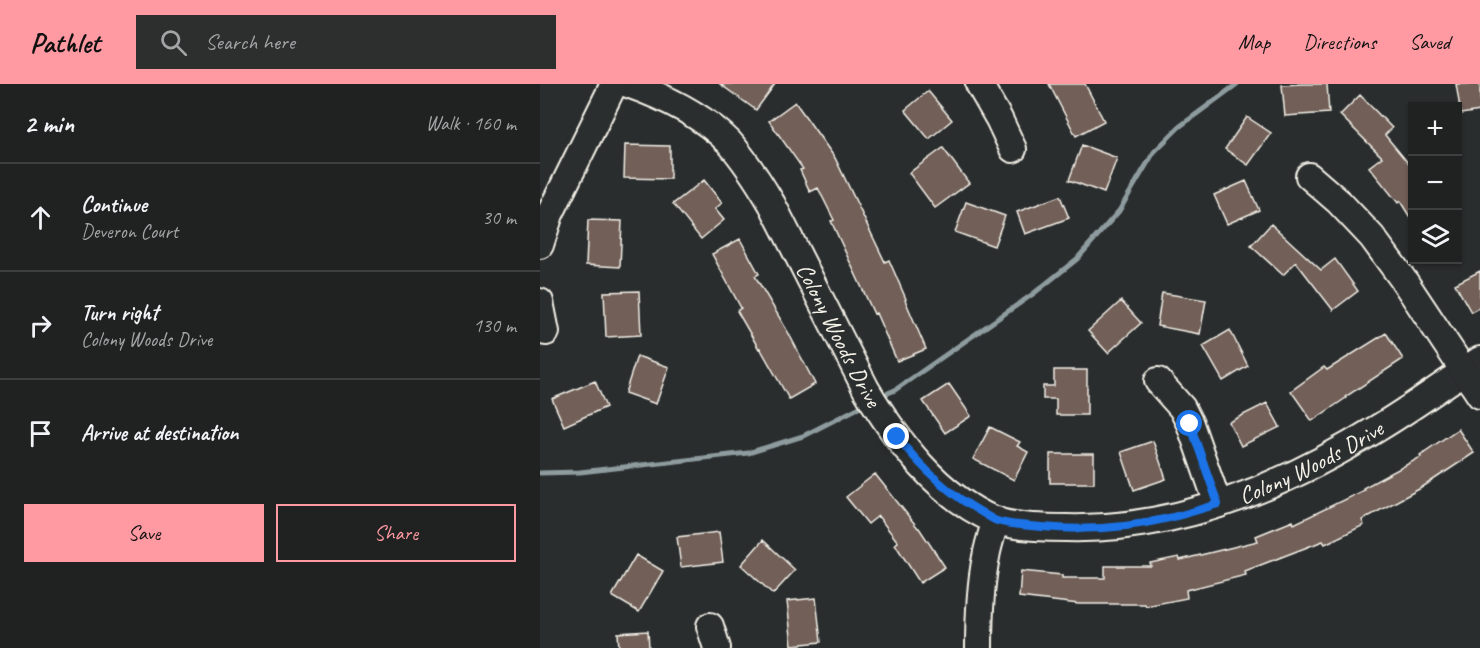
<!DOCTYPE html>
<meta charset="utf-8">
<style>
body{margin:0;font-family:Caveat,sans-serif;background:#2d2f2f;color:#f1f3f6}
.controls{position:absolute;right:18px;top:18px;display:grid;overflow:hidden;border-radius:0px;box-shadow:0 2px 4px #0004}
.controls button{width:54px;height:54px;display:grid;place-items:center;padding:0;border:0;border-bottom:2px solid #3d3f40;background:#202222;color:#f1f3f6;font:30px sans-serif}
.stop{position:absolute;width:18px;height:18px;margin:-14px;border:4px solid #1a73e8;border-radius:50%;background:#fff}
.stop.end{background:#1a73e8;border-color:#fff;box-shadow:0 2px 6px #0008}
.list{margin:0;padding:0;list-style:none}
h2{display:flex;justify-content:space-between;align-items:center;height:78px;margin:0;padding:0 24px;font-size:26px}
h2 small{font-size:20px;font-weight:400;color:#a2a4a5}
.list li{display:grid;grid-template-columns:39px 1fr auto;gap:18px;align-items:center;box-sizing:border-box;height:108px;padding:0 24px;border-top:2px solid #3d3f40}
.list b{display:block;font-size:22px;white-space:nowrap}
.list p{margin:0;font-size:20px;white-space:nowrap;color:#a2a4a5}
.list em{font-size:20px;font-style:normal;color:#a2a4a5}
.actions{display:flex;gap:12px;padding:18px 24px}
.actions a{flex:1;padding:14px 0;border:2px solid #ff9aa2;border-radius:0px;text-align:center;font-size:21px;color:#ff9aa2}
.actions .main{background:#ff9aa2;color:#111}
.icon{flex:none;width:33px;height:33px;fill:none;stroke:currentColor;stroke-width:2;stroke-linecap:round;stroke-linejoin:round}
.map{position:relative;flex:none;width:940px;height:564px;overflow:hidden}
header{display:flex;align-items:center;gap:36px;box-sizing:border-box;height:84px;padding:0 30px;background:#ff9aa2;color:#111}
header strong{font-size:28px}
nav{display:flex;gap:33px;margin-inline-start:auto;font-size:21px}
.search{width:420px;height:54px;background:#2d2f2f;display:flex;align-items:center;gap:15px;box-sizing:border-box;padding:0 21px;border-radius:0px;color:#a2a4a5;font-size:22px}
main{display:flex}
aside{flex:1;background:#202222}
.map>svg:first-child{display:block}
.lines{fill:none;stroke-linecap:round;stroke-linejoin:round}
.stream{stroke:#8e9c9f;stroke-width:5}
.building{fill:#715f59;stroke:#f4f1e8;stroke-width:1.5}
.minor-casing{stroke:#f4f1e8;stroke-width:30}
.minor{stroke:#2a2d2e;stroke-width:26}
.route{stroke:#1a73e8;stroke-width:8}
.labels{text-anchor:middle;stroke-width:5;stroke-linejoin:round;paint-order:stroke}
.street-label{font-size:24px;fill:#f4f1e8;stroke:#2a2d2e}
</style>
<header>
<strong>Pathlet</strong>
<div class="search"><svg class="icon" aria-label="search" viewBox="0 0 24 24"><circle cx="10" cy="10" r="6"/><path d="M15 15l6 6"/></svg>Search here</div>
<nav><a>Map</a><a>Directions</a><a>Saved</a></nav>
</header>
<main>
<aside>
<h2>2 min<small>Walk · 160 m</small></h2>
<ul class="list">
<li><svg class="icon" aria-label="ahead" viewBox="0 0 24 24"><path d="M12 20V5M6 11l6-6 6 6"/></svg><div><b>Continue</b><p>Deveron Court</p></div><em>30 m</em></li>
<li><svg class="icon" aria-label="right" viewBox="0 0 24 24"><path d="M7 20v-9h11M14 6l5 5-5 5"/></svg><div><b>Turn right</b><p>Colony Woods Drive</p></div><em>130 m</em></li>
<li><svg class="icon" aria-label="arrive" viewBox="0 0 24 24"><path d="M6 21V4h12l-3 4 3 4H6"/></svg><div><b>Arrive at destination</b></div></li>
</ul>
<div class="actions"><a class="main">Save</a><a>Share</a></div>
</aside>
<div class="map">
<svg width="940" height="564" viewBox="0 0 940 564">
<rect width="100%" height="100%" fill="#2a2d2e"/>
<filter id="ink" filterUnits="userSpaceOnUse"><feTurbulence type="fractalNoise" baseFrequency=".0167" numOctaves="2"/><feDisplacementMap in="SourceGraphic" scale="12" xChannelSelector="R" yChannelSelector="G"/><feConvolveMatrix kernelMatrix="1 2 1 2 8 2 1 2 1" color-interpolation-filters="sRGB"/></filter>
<g filter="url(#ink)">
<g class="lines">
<!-- stream -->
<path class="stream" d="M339 313 355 306 493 210 537 175 579 127 614 68 639 43 697 0
M0 389 40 388 208 369 263 352 328 319"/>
</g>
<!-- building -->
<path class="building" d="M180 0H235L216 26Z
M509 0H545L564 37 536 52Z
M762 0H787L789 29 745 32 742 1Z
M916 0H940V27L921 30Z
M388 7 412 36 389 55 365 26Z
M820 11 852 44 845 51 873 85V138L860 117 858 119 829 83 842 73 800 31Z
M255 18 295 74 345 178 349 176 366 215 365 216 386 265 357 277 336 229 334 230 291 137 294 136 278 104 270 108 260 86 263 85 229 37Z
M707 33 731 49 708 81 685 65Z
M85 61 130 62V95L84 94Z
M542 61 577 74 564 109 529 96Z
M403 64 429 99 395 124 369 89Z
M164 96 182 119 175 125 184 136 161 155 133 120Z
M706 97 719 126 687 140 674 111Z
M520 112 529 134 485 150 477 128Z
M426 118 465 132 454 162 415 148Z
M48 136 82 137 80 183 46 181Z
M731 140 781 186 795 175 818 207 793 226 756 178 743 191 711 162Z
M200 155 219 190 215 192 248 248 275 300 249 315 220 264 219 265 197 227 201 224 172 170Z
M940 187V223L931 228 915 200Z
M99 207 101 251 66 253 64 208Z
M622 209 666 216 660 250 617 242Z
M581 217 601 239 568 269 548 247Z
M690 246 708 282 683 297 663 262Z
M846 249 863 275 805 313 806 314 772 337 751 307 784 283 787 286Z
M97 272 129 283 116 320 85 309Z
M514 286H547V331H516V315H503V302H514Z
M55 297 66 323 24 342 12 315Z
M409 300 431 332 405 349 383 317Z
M727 319 740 343 701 362 689 338Z
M450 343 480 358 477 362 488 368 474 396 433 375Z
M918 345 934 369 881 404 822 436 824 441 785 460 783 457 705 487 706 491 646 506 647 514 606 522 605 520H539L479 513 481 487 522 491V494H565V482H611L610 479 639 473 640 476 718 457 716 452 753 437 754 440 824 406 823 404 881 373 880 371Z
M613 357 626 395 594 406 581 368Z
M510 370H554V399H510Z
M335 390 378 444H379L405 483 380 499 355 460 358 458 338 432 328 440 306 413Z
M179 448 183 478 141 483 137 453Z
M223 456 255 486 233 510 201 481Z
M96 471 123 487 99 528 72 512Z
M276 514 281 558 252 561 247 517Z
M108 547 109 564H79L78 549Z"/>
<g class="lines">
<defs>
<g id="minor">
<path id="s1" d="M88 0C125 13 161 30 189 58 206 77 219 98 232 120L326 305C357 357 397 411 454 436 472 443 507 444 526 444 637 447 745 402 838 344 873 323 906 299 940 276"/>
<path d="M439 0 459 35 473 65"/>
<path d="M769 92 799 118 832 153 865 198 940 311"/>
<path d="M0 161 10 130 74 0"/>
<path d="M0 218 6 248"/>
<path d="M618 297 642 324 650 340 678 420"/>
<path d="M170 542 177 564"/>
<path d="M439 564C439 534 440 503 446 473 448 461 452 449 456 436"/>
</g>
</defs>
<!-- minor casing -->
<use href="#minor" class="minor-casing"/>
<!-- minor -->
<use href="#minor" class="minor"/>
</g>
</g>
<g class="lines" filter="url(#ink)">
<!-- route -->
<path class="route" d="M357 353C381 383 407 409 441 428 446 431 452 435 457 437 471 441 488 442 502 443 544 447 588 444 629 434 646 430 662 425 678 420L650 340"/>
</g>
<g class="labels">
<!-- street labels -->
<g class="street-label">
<text dy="8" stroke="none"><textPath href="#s1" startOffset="340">Colony Woods Drive</textPath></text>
<text dy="8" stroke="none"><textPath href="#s1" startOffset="916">Colony Woods Drive</textPath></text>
</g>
</g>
</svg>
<div class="controls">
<button>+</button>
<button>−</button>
<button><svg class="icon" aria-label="layers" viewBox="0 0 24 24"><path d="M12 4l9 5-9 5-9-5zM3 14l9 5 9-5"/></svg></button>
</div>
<div class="stop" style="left:650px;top:340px"></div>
<div class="stop end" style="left:357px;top:353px"></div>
</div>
</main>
